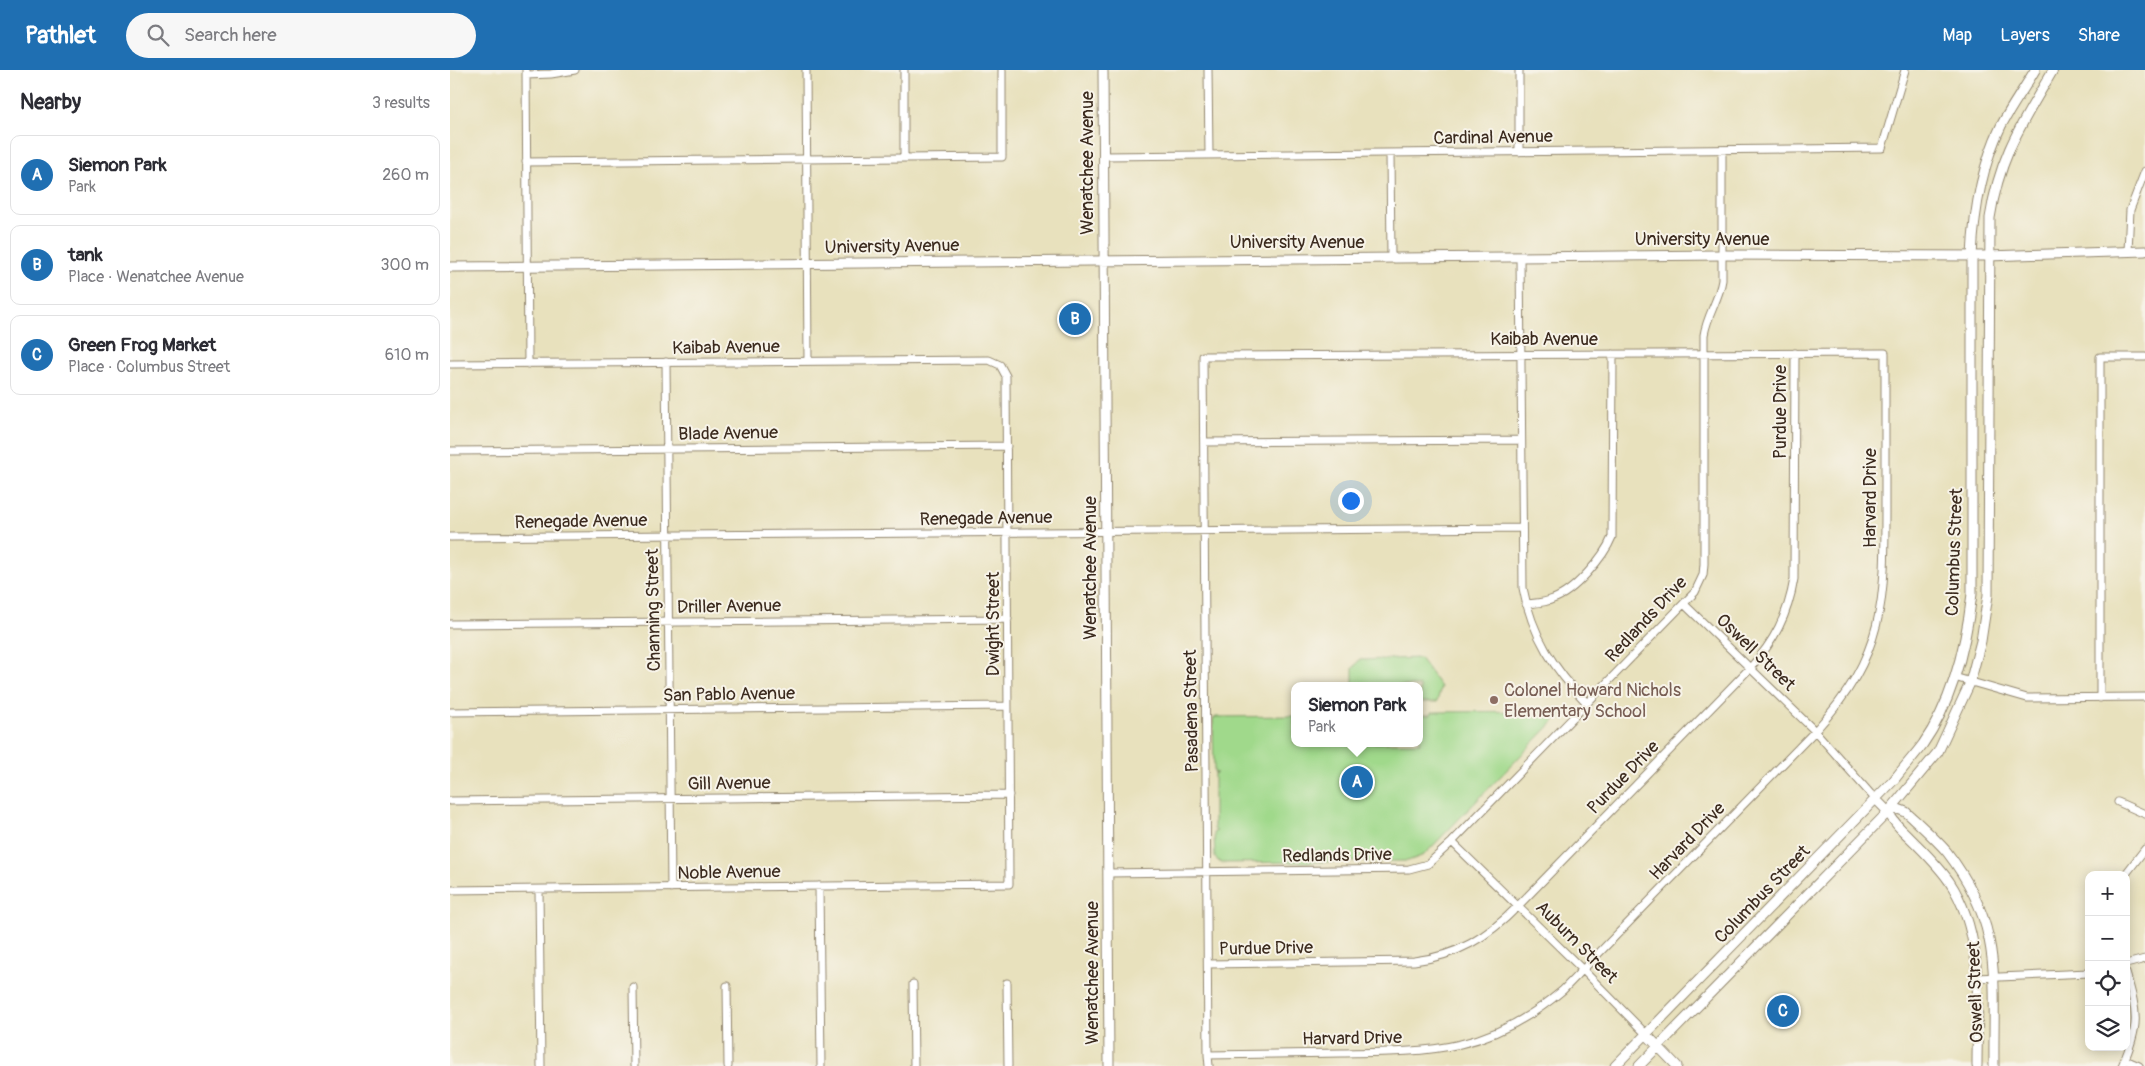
<!DOCTYPE html>
<meta charset="utf-8">
<style>
body{margin:0;font-family:Pangolin,sans-serif;background:#f7f7f7;color:#2b2b33}
.controls{position:absolute;right:15px;bottom:15px;display:grid;overflow:hidden;border-radius:10px;box-shadow:0 2px 12px #0003}
.controls button{width:45px;height:45px;display:grid;place-items:center;padding:0;border:0;border-bottom:1px solid #e1e1e2;background:#fff;color:#2b2b33;font:25px sans-serif}
.you{position:absolute;left:900px;top:430px;width:18px;height:18px;margin:-12px;border:4px solid #fff;border-radius:50%;background:#1a73e8;box-shadow:0 0 0 8px #1a73e833}
.badge{display:grid;place-items:center;width:32px;height:32px;border-radius:50%;background:#1f6fb2;color:#fff;font-size:16px;font-weight:700}
.pin{position:absolute;translate:-50% -50%;border:2px solid #fff;box-shadow:0 1px 5px #0006}
.popup{position:absolute;left:841px;top:612px;width:132px;height:65px;box-sizing:border-box;display:grid;place-content:center;border-radius:10px;background:#fff;filter:drop-shadow(0 1px 4px #0005);font-size:16px;white-space:nowrap;color:#7c7c81}
.popup b{font-size:19px;color:#2b2b33}
.popup::after{content:'';position:absolute;left:50%;top:100%;margin-left:-10px;border:10px solid transparent;border-top-color:#fff}
.list{margin:0;padding:0;list-style:none}
h2{display:flex;justify-content:space-between;align-items:center;height:65px;margin:0;padding:0 20px;font-size:21px}
h2 small{font-size:16px;font-weight:400;color:#7c7c81}
.list li{display:grid;grid-template-columns:32px 1fr auto;gap:15px;align-items:center;box-sizing:border-box;height:80px;margin:0 10px 10px;padding:0 10px;border:1px solid #e1e1e2;border-radius:10px}
.list b{display:block;font-size:19px;white-space:nowrap}
.list p{margin:0;font-size:16px;white-space:nowrap;color:#7c7c81}
.list em{font-size:16px;font-style:normal;color:#7c7c81}
.icon{flex:none;width:28px;height:28px;fill:none;stroke:currentColor;stroke-width:2;stroke-linecap:round;stroke-linejoin:round}
.map{position:relative;flex:none;width:1695px;height:996px;overflow:hidden}
header{display:flex;align-items:center;gap:30px;box-sizing:border-box;height:70px;padding:0 25px;background:#1f6fb2;color:#fff}
header strong{font-size:24px}
nav{display:flex;gap:28px;margin-inline-start:auto;font-size:18px}
.search{width:350px;height:45px;background:#f7f7f7;display:flex;align-items:center;gap:12px;box-sizing:border-box;padding:0 18px;border-radius:28px;color:#7c7c81;font-size:19px}
main{display:flex}
aside{flex:1;background:#fff}
.map>svg:first-child{display:block}
.green{fill:#a0d98b;stroke:#6e8254}
.lines{fill:none;stroke-linecap:round;stroke-linejoin:round}
.minor-casing{stroke:#92866e;stroke-width:9}
.tertiary-casing{stroke:#92866e;stroke-width:11}
.secondary-casing{stroke:#92866e;stroke-width:11}
.minor{stroke:#fff;stroke-width:7}
.tertiary{stroke:#fff;stroke-width:9}
.secondary{stroke:#fff;stroke-width:9}
.education-dot{fill:#8d6e63;stroke:#f7f3e8;stroke-width:2}
.labels{text-anchor:middle;stroke-width:4;stroke-linejoin:round;paint-order:stroke}
.street-label{font-size:18px;fill:#3b2a1e;stroke:#f7f3e8}
.education-label{font-size:18px;fill:#785e54;stroke:#f7f3e8;text-anchor:start}
</style>
<header>
<strong>Pathlet</strong>
<div class="search"><svg class="icon" aria-label="search" viewBox="0 0 24 24"><circle cx="10" cy="10" r="6"/><path d="M15 15l6 6"/></svg>Search here</div>
<nav><a>Map</a><a>Layers</a><a>Share</a></nav>
</header>
<main>
<aside>
<h2>Nearby<small>3 results</small></h2>
<ul class="list">
<li><span class="badge">A</span><div><b>Siemon Park</b><p>Park</p></div><em>260 m</em></li>
<li><span class="badge">B</span><div><b>tank</b><p>Place · Wenatchee Avenue</p></div><em>300 m</em></li>
<li><span class="badge">C</span><div><b>Green Frog Market</b><p>Place · Columbus Street</p></div><em>610 m</em></li>
</ul>
</aside>
<div class="map">
<svg width="1695" height="996" viewBox="0 0 1695 996">
<rect width="100%" height="100%" fill="#f7f3e8"/>
<filter id="ink" filterUnits="userSpaceOnUse"><feTurbulence type="fractalNoise" baseFrequency=".02" numOctaves="2"/><feDisplacementMap in="SourceGraphic" scale="10" xChannelSelector="R" yChannelSelector="G"/><feConvolveMatrix kernelMatrix="1 2 1 2 8 2 1 2 1" color-interpolation-filters="sRGB"/></filter>
<filter id="wash" filterUnits="userSpaceOnUse"><feTurbulence type="fractalNoise" baseFrequency=".0096" numOctaves="4" result="noise"/><feDisplacementMap in="SourceGraphic" scale="20" xChannelSelector="R" yChannelSelector="G"/><feGaussianBlur stdDeviation="1.12" result="paint"/><feColorMatrix in="noise" values="0 0 0 0 0 0 0 0 0 0 0 0 0 0 0 0 0 1.4 0 .05"/><feComposite in="paint" operator="in"/></filter>
<g filter="url(#wash)">
<rect width="100%" height="100%" fill="#e8e1bd"/>
<!-- green -->
<path class="green" d="M970 588 991 617 987 632H970V616H903V599L909 590Z
M1114 641 974 785 958 791 771 793 765 788 764 762 767 761 764 759V704L767 703 764 702 763 649 766 647 844 646V673H970V645H981V642Z"/>
</g>
<g filter="url(#ink)">
<g class="lines">
<defs>
<path id="minor" d="M76 0 78 294
M356 0 358 291
M454 0V88
M758 0 759 85
M1069 0V82
M76 5 101 4 125 0
M940 83 941 188
M654 86 1432 78 1455 0
M76 92 552 87V0
M1678 181 1680 140 1695 101
M1070 187 1073 518C1082 565 1104 600 1137 633
M216 292 221 818
M0 294 539 290 550 295 556 306 559 814 0 820
M754 372 1071 370
M0 381 557 376
M0 467 1071 458
M1076 534C1085 533 1095 533 1103 529 1124 522 1154 487 1162 467L1163 284
M1234 534 1365 661 1426 730
M0 554 558 549
M1504 607 1577 628 1695 627
M1650 628V287H1695
M0 642 558 636
M0 731 559 725
M1668 732 1695 744
M1002 772 1133 900 1197 965
M658 803 959 799 978 794 1002 772 1245 522 1253 505 1254 494V265C1257 245 1269 230 1272 210V80
M1675 805 1695 779
M369 816 371 996
M89 820 91 996
M758 894 964 891C1007 886 1038 867 1068 836L1300 598C1324 572 1338 545 1344 509L1345 283
M1676 894 1695 889
M1526 908 1639 903
M557 913 558 996
M463 914 464 996
M277 916 278 996
M183 917 184 996
M758 985C803 984 847 984 892 983 982 982 1040 982 1113 920L1365 661C1438 582 1435 526 1435 425 1435 378 1435 331 1435 283L753 286 758 985 759 996
M1675 990 1689 996
M1672 996C1690 955 1688 945 1676 903"/>
<path id="tertiary" d="M653 0 659 996
M0 197 1271 185 1538 186 1695 181"/>
<path id="secondary" d="M1426 730C1439 740 1440 748 1450 758 1467 775 1485 791 1499 811 1535 865 1527 934 1527 996
M1439 741 1448 739 1456 742C1470 755 1485 768 1497 782 1554 856 1543 909 1544 996
M1197 965 1227 996
M1165 996 1444 710C1453 698 1464 686 1473 674 1503 631 1516 575 1522 524V186C1524 141 1531 97 1551 56 1561 37 1574 19 1585 0
M1189 996 1439 741 1488 682 1520 613 1531 571 1538 525 1540 148C1550 84 1572 54 1603 0"/>
</defs>
<!-- minor casing -->
<use href="#minor" class="minor-casing"/>
<!-- tertiary casing -->
<use href="#tertiary" class="tertiary-casing"/>
<!-- secondary casing -->
<use href="#secondary" class="secondary-casing"/>
<!-- minor -->
<use href="#minor" class="minor"/>
<!-- tertiary -->
<use href="#tertiary" class="tertiary"/>
<!-- secondary -->
<use href="#secondary" class="secondary"/>
</g>
</g>
<!-- markers -->
<circle class="education-dot" cx="1044" cy="630" r="5"/>
<g class="labels">
<!-- street labels -->
<g class="street-label">
<text transform="translate(1043 67) rotate(-1)" y="6">Cardinal Avenue</text>
<text transform="translate(637 93) rotate(-90)" y="6">Wenatchee Avenue</text>
<text x="1252" y="175">University Avenue</text>
<text x="847" y="178">University Avenue</text>
<text transform="translate(442 176) rotate(-1)" y="6">University Avenue</text>
<text x="1094" y="275">Kaibab Avenue</text>
<text transform="translate(276 277) rotate(-1)" y="6">Kaibab Avenue</text>
<text transform="translate(1330 342) rotate(-90)" y="6">Purdue Drive</text>
<text transform="translate(278 363) rotate(-1)" y="6">Blade Avenue</text>
<text transform="translate(1420 428) rotate(-90)" y="6">Harvard Drive</text>
<text transform="translate(536 448) rotate(-1)" y="6">Renegade Avenue</text>
<text transform="translate(131 451) rotate(-1)" y="6">Renegade Avenue</text>
<text transform="translate(1504 482) rotate(-88)" y="6">Columbus Street</text>
<text transform="translate(640 498) rotate(-90)" y="6">Wenatchee Avenue</text>
<text transform="translate(279 536) rotate(-1)" y="6">Driller Avenue</text>
<text transform="translate(203 540) rotate(-91)" y="6">Channing Street</text>
<text transform="translate(1196 549) rotate(-47)" y="6">Redlands Drive</text>
<text transform="translate(543 554) rotate(-90)" y="6">Dwight Street</text>
<text transform="translate(1306 582) rotate(44)" y="6">Oswell Street</text>
<text transform="translate(279 624) rotate(-1)" y="6">San Pablo Avenue</text>
<text transform="translate(741 641) rotate(-91)" y="6">Pasadena Street</text>
<text transform="translate(1173 707) rotate(-46)" y="6">Purdue Drive</text>
<text transform="translate(279 713) rotate(-1)" y="6">Gill Avenue</text>
<text transform="translate(1237 771) rotate(-46)" y="6">Harvard Drive</text>
<text transform="translate(887 785) rotate(-1)" y="6">Redlands Drive</text>
<text transform="translate(279 802) rotate(-1)" y="6">Noble Avenue</text>
<text transform="translate(1312 824) rotate(-46)" y="6">Columbus Street</text>
<text transform="translate(1127 872) rotate(45)" y="6">Auburn Street</text>
<text transform="translate(816 878) rotate(-1)" y="6">Purdue Drive</text>
<text transform="translate(642 903) rotate(-90)" y="6">Wenatchee Avenue</text>
<text transform="translate(1525 922) rotate(-92)" y="6">Oswell Street</text>
<text transform="translate(902 968) rotate(-1)" y="6">Harvard Drive</text>
</g>
<!-- education labels -->
<g class="education-label">
<text x="1054" y="626">Colonel Howard Nichols<tspan x="1054" dy="21">Elementary School</tspan></text>
</g>
</g>
</svg>
<div class="controls">
<button>+</button>
<button>−</button>
<button><svg class="icon" aria-label="locate" viewBox="0 0 24 24"><circle cx="12" cy="12" r="6"/><path d="M12 2v4M12 18v4M2 12h4M18 12h4"/></svg></button>
<button><svg class="icon" aria-label="layers" viewBox="0 0 24 24"><path d="M12 4l9 5-9 5-9-5zM3 14l9 5 9-5"/></svg></button>
</div>
<div class="you"></div>
<div class="pin badge" style="left:907px;top:712px">A</div>
<div class="popup"><b>Siemon Park</b>Park</div>
<div class="pin badge" style="left:625px;top:249px">B</div>
<div class="pin badge" style="left:1333px;top:941px">C</div>
</div>
</main>
